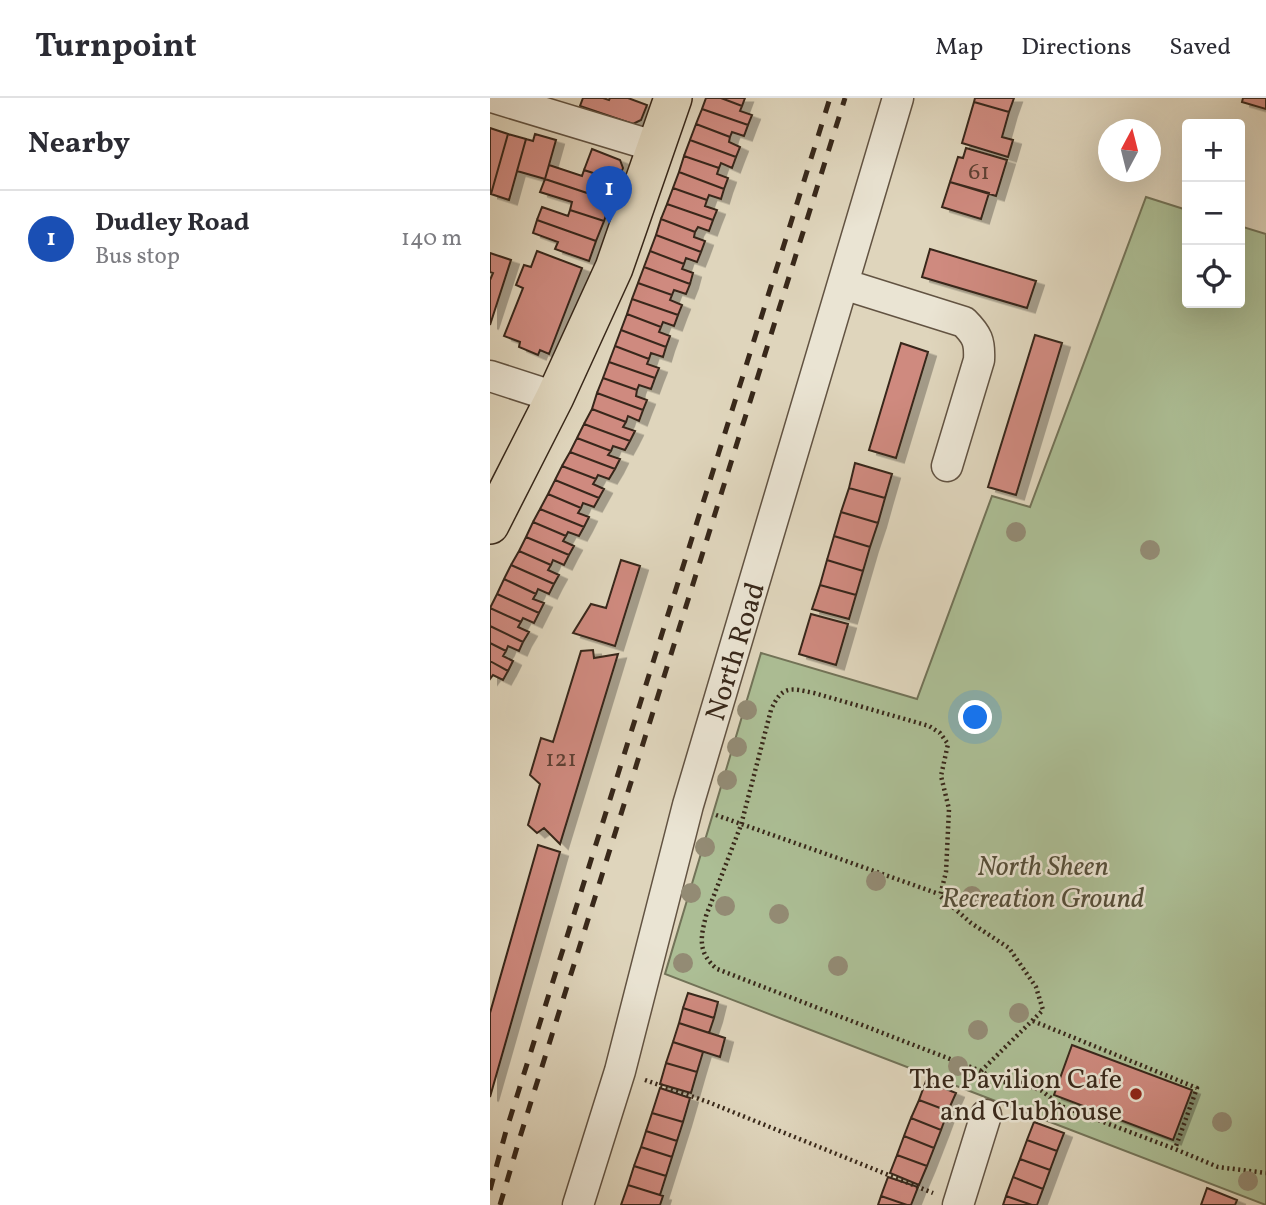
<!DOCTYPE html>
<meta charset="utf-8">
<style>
body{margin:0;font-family:Vollkorn,serif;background:#f7f7f7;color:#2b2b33}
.controls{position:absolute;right:21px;top:21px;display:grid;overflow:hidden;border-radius:7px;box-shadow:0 7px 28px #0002}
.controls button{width:63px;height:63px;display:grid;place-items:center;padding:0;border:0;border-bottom:2px solid #e1e1e2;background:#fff;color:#2b2b33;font:35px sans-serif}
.compass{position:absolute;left:608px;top:21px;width:63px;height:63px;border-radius:50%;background:#fff;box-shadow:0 7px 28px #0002;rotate:7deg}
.you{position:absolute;left:486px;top:620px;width:24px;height:24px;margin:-18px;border:5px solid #fff;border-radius:50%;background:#1a73e8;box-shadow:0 0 0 10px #1a73e833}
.badge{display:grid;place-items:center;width:46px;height:46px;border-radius:50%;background:#ea580c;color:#fff;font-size:23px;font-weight:700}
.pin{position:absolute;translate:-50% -58px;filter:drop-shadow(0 2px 4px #0008)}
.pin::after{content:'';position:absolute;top:37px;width:24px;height:21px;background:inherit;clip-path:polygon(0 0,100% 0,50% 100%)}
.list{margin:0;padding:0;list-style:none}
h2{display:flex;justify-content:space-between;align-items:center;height:91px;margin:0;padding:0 28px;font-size:30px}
h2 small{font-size:23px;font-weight:400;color:#7c7c81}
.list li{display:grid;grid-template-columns:46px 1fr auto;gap:21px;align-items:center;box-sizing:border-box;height:98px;padding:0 28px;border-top:2px solid #e1e1e2}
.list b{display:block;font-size:26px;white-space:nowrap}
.list p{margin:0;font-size:23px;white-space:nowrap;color:#7c7c81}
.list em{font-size:23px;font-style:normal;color:#7c7c81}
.icon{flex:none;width:38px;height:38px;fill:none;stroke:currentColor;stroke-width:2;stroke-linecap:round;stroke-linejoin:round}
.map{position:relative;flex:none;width:776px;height:1107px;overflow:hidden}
header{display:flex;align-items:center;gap:42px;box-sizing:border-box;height:98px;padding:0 35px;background:#fff;border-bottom:2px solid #e1e1e2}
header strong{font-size:33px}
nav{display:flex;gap:38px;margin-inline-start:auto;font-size:24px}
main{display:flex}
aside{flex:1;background:#fff}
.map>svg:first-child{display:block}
.green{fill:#acbe95;stroke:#727358;stroke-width:2}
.building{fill:#cf8a7f;stroke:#38281a;stroke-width:2;filter:url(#shadow)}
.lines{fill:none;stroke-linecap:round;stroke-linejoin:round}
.minor-casing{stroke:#625342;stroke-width:33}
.major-casing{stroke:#38281a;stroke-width:40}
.path{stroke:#38281a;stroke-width:4.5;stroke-dasharray:2 3.5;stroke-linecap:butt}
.minor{stroke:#eae4d3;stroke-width:30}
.major{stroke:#dfd5bc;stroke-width:37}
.rail{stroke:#38281a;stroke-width:5;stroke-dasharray:12 12;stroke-linecap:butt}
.tree{fill:#938b74}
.poi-dot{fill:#8f2418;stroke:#eae4d3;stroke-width:2.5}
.labels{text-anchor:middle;stroke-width:5;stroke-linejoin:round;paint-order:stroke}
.number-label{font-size:24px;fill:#5e4033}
.street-label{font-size:28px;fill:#38281a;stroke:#eae4d3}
.park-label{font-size:28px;font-style:italic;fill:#554e39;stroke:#eae4d3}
.poi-label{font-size:28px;fill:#38281a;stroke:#eae4d3;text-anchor:end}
</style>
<header>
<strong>Turnpoint</strong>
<nav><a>Map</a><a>Directions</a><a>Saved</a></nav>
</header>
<main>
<aside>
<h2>Nearby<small></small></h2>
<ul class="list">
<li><span class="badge" style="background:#1a4fb4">1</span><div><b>Dudley Road</b><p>Bus stop</p></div><em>140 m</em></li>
</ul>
</aside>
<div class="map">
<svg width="776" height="1107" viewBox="0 0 776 1107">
<defs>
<filter id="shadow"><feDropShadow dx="8" dy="4.5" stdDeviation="0" flood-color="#0004"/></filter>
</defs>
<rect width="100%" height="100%" fill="#dfd5bc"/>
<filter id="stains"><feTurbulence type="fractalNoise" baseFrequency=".00286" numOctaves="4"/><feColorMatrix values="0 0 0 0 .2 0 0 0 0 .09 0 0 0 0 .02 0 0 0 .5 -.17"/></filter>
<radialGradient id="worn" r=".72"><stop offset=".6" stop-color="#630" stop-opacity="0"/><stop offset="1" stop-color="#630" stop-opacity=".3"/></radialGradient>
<!-- green -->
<path class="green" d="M656 99 697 112V205H750V128L776 136V1107L175 876 271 555 427 601 502 398 540 409Z"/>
<!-- building -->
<path class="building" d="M93 0H113L119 2 120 0H138L157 7 151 22 143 26 90 8Z
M216 0H231L252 8 250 13 262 17 258 27 212 11Z
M231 0H255L252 8Z
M485 0H524L519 14 484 4Z
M753 0H776V11L752 4Z
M484 4 519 14 512 39 523 42 518 59 472 45Z
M212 11 258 27 254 38 242 34 240 39 206 26Z
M206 26 240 39 239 44 250 49 246 59 200 42Z
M0 30 18 36 1 96H0Z
M18 36 36 41 19 102 1 96Z
M45 36 66 42 55 81 27 73 36 41 43 43Z
M200 42 246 59 242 70 231 65 229 70 194 58Z
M476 50 517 62 506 98 460 84 468 59 473 60Z
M102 51 130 62 133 70 128 83 94 72Z
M194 58 229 70 227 76 238 80 234 91 189 74Z
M59 67 92 78 94 72 128 83 121 103 55 81Z
M189 74 234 91 231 101 219 97 217 102 183 90Z
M55 81 121 103 114 123 80 112 82 104 50 94Z
M460 84 499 95 491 121 452 109Z
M183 90 217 102 215 108 227 112 223 122 177 106Z
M177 106 223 122 219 133 208 129 205 134 171 121Z
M52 109 78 118 80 112 114 123 106 143 47 122Z
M171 121 205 134 204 139 215 143 211 154 166 137Z
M47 122 106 143 99 163 65 151 68 144 43 135Z
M166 137 211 154 207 164 196 160 194 166 160 153Z
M440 151 546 183 537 210 432 179Z
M47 153 92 170 59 256 50 252 48 257 29 249 30 244 14 238 33 190 26 187 34 167 41 169Z
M160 153 194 166 192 171 203 175 200 186 154 169Z
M0 155 21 162 0 227V182L3 175 0 174Z
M154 169 200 186 196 196 184 192 182 197 148 185Z
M148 185 182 197 180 202 192 207 188 217 142 201Z
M142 201 188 217 184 228 173 224 171 229 137 216Z
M137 216 171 229 169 234 180 238 176 249 131 232Z
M131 232 176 249 173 259 161 255 159 261 125 248Z
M545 237 572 245 526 397 498 389Z
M411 245 438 254 406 360 379 352Z
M125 248 159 261 157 266 169 270 165 280 119 264Z
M119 264 165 280 161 291 149 287 147 292 113 280Z
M113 280 147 292 146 298 157 302 153 312 107 295Z
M107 295 153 312 149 323 138 318 136 324 102 311Z
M102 311 136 324 133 329 145 333 140 343 94 326Z
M94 326 140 343 135 352 123 348 121 353 87 340Z
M87 340 121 353 118 357 130 361 125 371 80 354Z
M80 354 125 371 119 381 108 377 106 381 72 368Z
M365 365 402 376 395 400 359 390Z
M72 368 106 381 103 386 114 391 109 400 65 382Z
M65 382 109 400 104 409 93 405 91 410 58 396Z
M359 390 395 400 388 425 351 414Z
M58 396 91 410 88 415 99 419 94 429 50 411Z
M50 411 94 429 89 438 78 434 76 438 43 424Z
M351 414 388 425 380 449 344 438Z
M43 424 76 438 73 443 84 448 79 457 36 439Z
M344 438 380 449 373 473 337 462Z
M36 439 79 457 74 467 63 462 61 467 29 453Z
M29 453 61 467 58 472 69 477 64 486 21 467Z
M131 462 150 468 125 548 83 535 101 506 116 510Z
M337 462 373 473 366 497 330 487Z
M21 467 64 486 59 496 48 491 46 496 14 481Z
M14 481 46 496 43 501 54 505 49 515 7 496Z
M330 487 366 497 359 521 322 511Z
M7 496 49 515 44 525 33 520 31 524 0 510Z
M0 510 31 524 28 529 39 534 33 544 0 528Z
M321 516 358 526 346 567 309 556Z
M0 528 33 544 29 553 18 548 16 553 0 545Z
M0 545 16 553 13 558 23 563 18 573 0 563Z
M103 552 104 560 128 556 70 746 54 730 47 735 38 727 50 686 40 677 51 640 63 644 91 553Z
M0 563 18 573 13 582 3 577 0 581Z
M48 747 70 754 0 999V915Z
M198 895 228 904 224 920 193 910Z
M193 910 224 920 219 935 189 925Z
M189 925 235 940 230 959 183 944Z
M183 944 213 954 207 974 176 965Z
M582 947 702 992 683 1042 564 997Z
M176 965 207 974 201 995 170 986Z
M436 983 466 995 458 1013 429 1002Z
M170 990 200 1000 193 1024 162 1015Z
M429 1002 458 1013 451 1032 421 1020Z
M162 1015 193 1024 187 1043 156 1033Z
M421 1020 451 1032 444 1050 414 1038Z
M544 1024 574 1035 567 1053 537 1042Z
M156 1033 187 1043 182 1059 151 1049Z
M414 1038 444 1050 437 1068 407 1057Z
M537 1042 567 1053 560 1072 530 1061Z
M151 1049 182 1059 176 1078 144 1068Z
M407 1057 437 1068 429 1087 400 1075Z
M530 1061 560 1072 553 1091 523 1079Z
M144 1068 176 1078 170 1097 138 1087Z
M398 1079 428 1089 421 1107H417L391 1098Z
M523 1079 553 1091 547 1107H542L516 1098Z
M138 1087 173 1098 170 1107H131Z
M717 1090 747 1102 745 1107H711Z
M391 1098 417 1107H388Z
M516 1098 542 1107H513Z"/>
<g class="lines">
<defs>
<path id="minor" d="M5 0 167 49
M353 186 474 224C487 237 490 243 489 262L457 368
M0 278 65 299
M88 1107 130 973 198 707 408 0
M468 1107 496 1017"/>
<path id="major" d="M0 427 65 299 124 170 183 0"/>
</defs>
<!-- minor casing -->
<use href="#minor" class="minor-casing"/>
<!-- major casing -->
<use href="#major" class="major-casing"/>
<!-- path -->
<path class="path" d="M226 717 449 796
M543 923 707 990 685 1051
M491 973 553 912 546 889 519 850 481 825 450 798 456 774 459 711 451 678 458 646 450 635 439 628 324 595C300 590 292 587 281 612L251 727 216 818C210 841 208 855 227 871L491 973 509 984 531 985 552 993 571 1008 685 1051 728 1069 776 1075
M155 982 218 1004 443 1095"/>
<!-- minor -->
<use href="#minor" class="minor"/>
<!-- major -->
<use href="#major" class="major"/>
<!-- rail -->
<path class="rail" d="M0 1092 16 1033 340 0
M10 1107 30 1039 355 0"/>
</g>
<!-- trees -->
<g class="tree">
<circle cx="526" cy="434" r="10"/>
<circle cx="660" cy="452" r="10"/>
<circle cx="257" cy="612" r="10"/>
<circle cx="247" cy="649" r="10"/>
<circle cx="237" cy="682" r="10"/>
<circle cx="215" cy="749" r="10"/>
<circle cx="386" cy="783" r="10"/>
<circle cx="201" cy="795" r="10"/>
<circle cx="482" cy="798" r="10"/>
<circle cx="235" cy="808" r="10"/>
<circle cx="289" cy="816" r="10"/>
<circle cx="193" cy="865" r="10"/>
<circle cx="348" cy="868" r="10"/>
<circle cx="529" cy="915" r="10"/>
<circle cx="488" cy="932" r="10"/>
<circle cx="468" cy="968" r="10"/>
<circle cx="732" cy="1024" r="10"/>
<circle cx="758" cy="1083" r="10"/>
</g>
<!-- markers -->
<circle class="poi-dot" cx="646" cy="996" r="7"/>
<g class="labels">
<!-- number labels -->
<g class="number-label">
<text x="489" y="81">61</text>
<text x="71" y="668">121</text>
</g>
<!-- street labels -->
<g class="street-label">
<text transform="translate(244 553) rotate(-73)" y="10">North Road</text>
</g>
<!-- park labels -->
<g class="park-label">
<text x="553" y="777">North Sheen<tspan x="553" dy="32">Recreation Ground</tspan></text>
</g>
<!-- poi labels -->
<g class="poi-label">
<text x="632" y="990">The Pavilion Cafe<tspan x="632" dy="32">and Clubhouse</tspan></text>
</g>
</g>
<rect width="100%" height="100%" filter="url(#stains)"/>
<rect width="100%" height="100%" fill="url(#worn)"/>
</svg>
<div class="controls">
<button>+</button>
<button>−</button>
<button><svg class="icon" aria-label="locate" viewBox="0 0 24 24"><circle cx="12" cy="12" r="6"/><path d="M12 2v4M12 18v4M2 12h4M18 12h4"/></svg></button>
</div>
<svg class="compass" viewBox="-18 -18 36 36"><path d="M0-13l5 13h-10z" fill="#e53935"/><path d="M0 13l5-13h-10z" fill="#7c7c81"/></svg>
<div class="you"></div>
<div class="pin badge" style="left:119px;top:126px;background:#1a4fb4">1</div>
</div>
</main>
